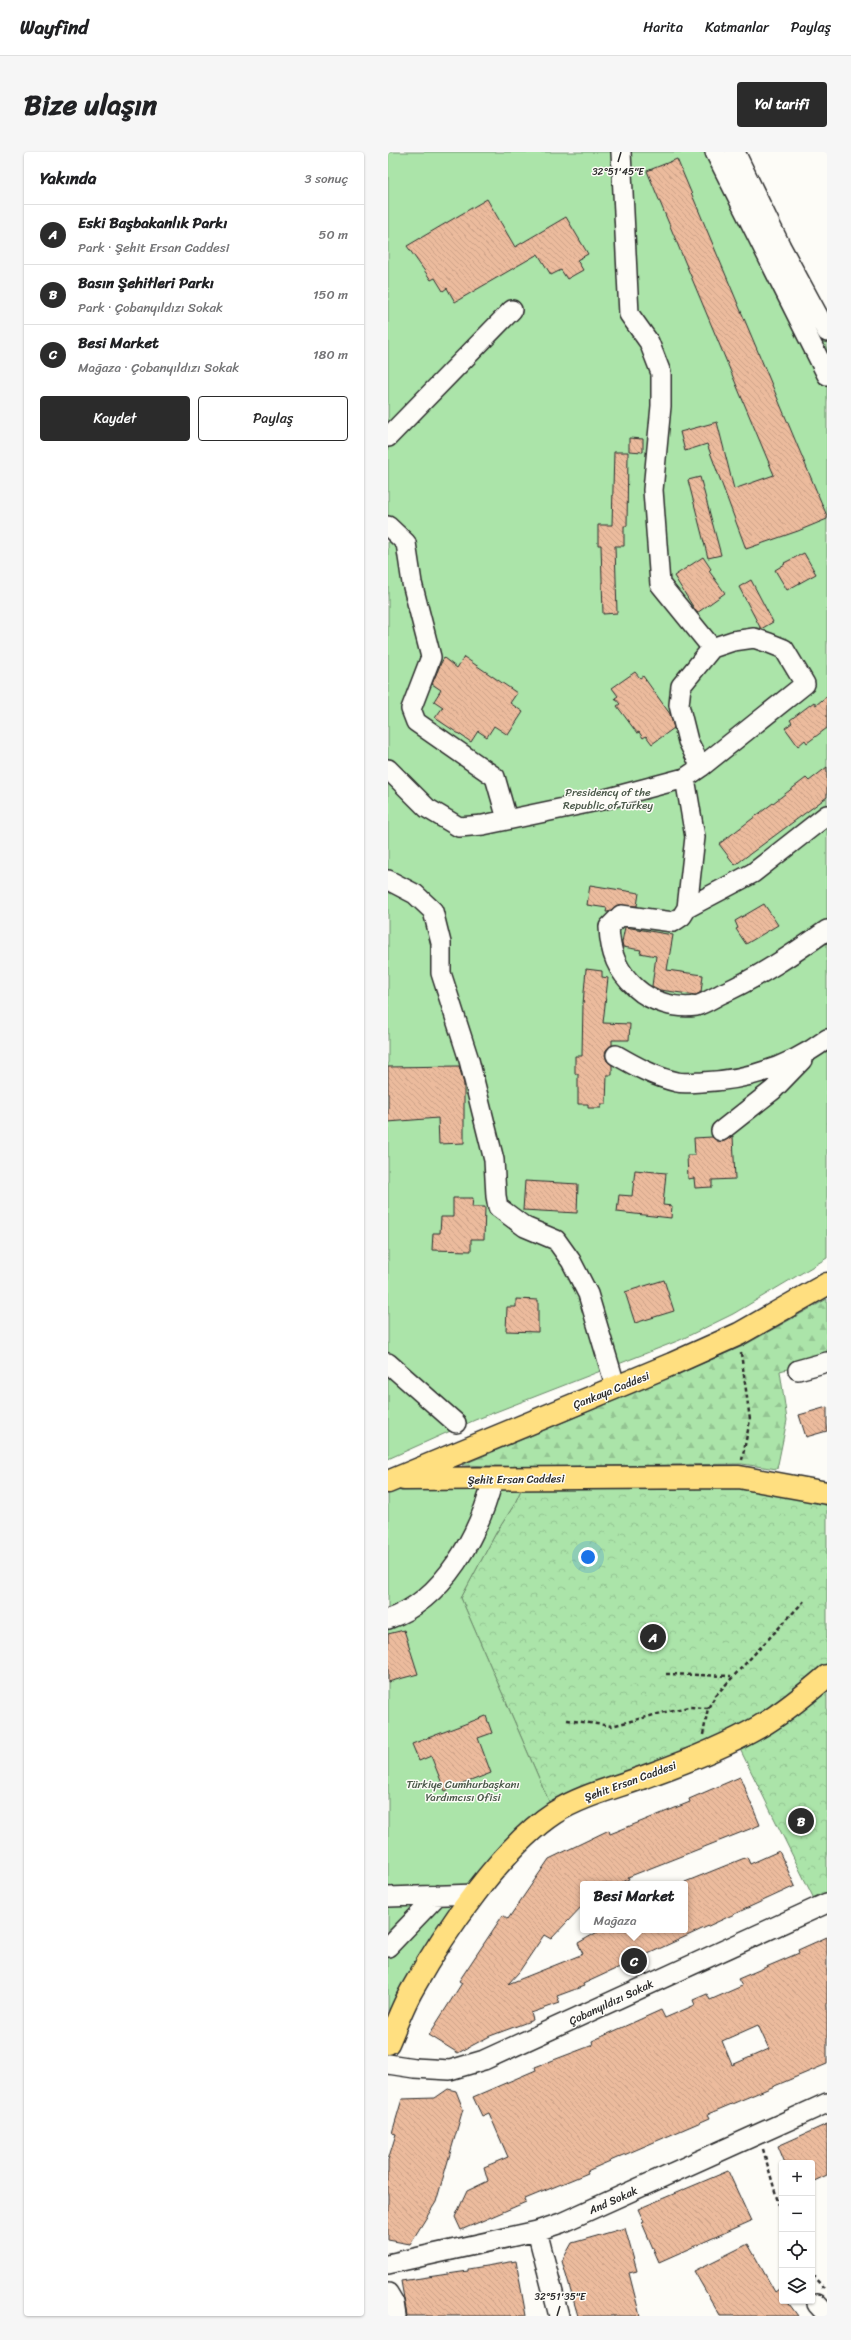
<!DOCTYPE html>
<html lang="tr">
<meta charset="utf-8">
<style>
body{margin:0;font-family:Sriracha,sans-serif;background:#f6f6f6;color:#202124}
.controls{position:absolute;right:12px;bottom:12px;display:grid;overflow:hidden;border-radius:4px;box-shadow:0 1px 3px #0004}
.controls button{width:36px;height:36px;display:grid;place-items:center;padding:0;border:0;border-bottom:1px solid #e0e0e0;background:#fff;color:#202124;font:20px sans-serif}
.you{position:absolute;left:200px;top:1405px;width:14px;height:14px;margin:-10px;border:3px solid #fff;border-radius:50%;background:#1a73e8;box-shadow:0 0 0 6px #1a73e833}
.badge{display:grid;place-items:center;width:26px;height:26px;border-radius:50%;background:#2b2b2b;color:#fff;font-size:13px;font-weight:700}
.pin{position:absolute;translate:-50% -50%;border:2px solid #fff;box-shadow:0 1px 4px #0006}
.popup{position:absolute;left:192px;top:1729px;width:108px;height:52px;box-sizing:border-box;display:grid;place-content:center;border-radius:4px;background:#fff;filter:drop-shadow(0 1px 3px #0005);font-size:13px;white-space:nowrap;color:#757577}
.popup b{font-size:15px;color:#202124}
.popup::after{content:'';position:absolute;left:50%;top:100%;margin-left:-8px;border:8px solid transparent;border-top-color:#fff}
.list{margin:0;padding:0;list-style:none}
h2{display:flex;justify-content:space-between;align-items:center;height:52px;margin:0;padding:0 16px;font-size:17px}
h2 small{font-size:13px;font-weight:400;color:#757577}
.list li{display:grid;grid-template-columns:26px 1fr auto;gap:12px;align-items:center;box-sizing:border-box;height:60px;padding:0 16px;border-top:1px solid #e0e0e0}
.list b{display:block;font-size:15px;white-space:nowrap}
.list p{margin:0;font-size:13px;white-space:nowrap;color:#757577}
.list em{font-size:13px;font-style:normal;color:#757577}
.actions{display:flex;gap:8px;padding:12px 16px}
.actions a{flex:1;padding:9px 0;border:1px solid #2b2b2b;border-radius:4px;text-align:center;font-size:14px;color:#2b2b2b}
.actions .main{background:#2b2b2b;color:#fff}
.icon{flex:none;width:22px;height:22px;fill:none;stroke:currentColor;stroke-width:2;stroke-linecap:round;stroke-linejoin:round}
.map{position:relative;flex:none;width:439px;height:2164px;overflow:hidden;border-radius:4px}
header{display:flex;align-items:center;gap:24px;box-sizing:border-box;height:56px;padding:0 20px;background:#fff;border-bottom:1px solid #e0e0e0}
header strong{font-size:19px}
nav{display:flex;gap:22px;margin-inline-start:auto;font-size:14px}
.intro{display:flex;align-items:center;justify-content:space-between;box-sizing:border-box;height:96px;padding:0 24px}
h1{margin:0;font-size:28px}
.button{padding:10px 18px;border-radius:4px;background:#2b2b2b;color:#fff;font-size:14px;font-weight:700}
main{display:flex;gap:24px;padding:0 24px}
aside{flex:1;background:#fff;border-radius:4px;box-shadow:0 1px 3px #0004}
.map>svg:first-child{display:block}
.forest{fill:url(#forest-firs);stroke:#6b886a}
.park{fill:url(#park-crowns);stroke:#6b886a}
.garden{fill:#abe4a9;stroke:#6b886a}
.building{fill:url(#building-back-hatch);stroke:#2b2b2b;fill-rule:evenodd}
.lines{fill:none;stroke-linecap:round;stroke-linejoin:round}
.minor-casing{stroke:#2b2b2b;stroke-width:22}
.major-casing{stroke:#2b2b2b;stroke-width:25}
.path{stroke:#2b2b2b;stroke-width:2.5;stroke-dasharray:4 3;stroke-linecap:butt}
.minor{stroke:#fdfcf7;stroke-width:19}
.major{stroke:#ffdf80;stroke-width:22}
.ticks{fill:none;stroke:#2b2b2b;stroke-width:1.5}
.labels{text-anchor:middle;stroke-width:3;stroke-linejoin:round;paint-order:stroke}
.park-label{font-size:11px;fill:#4b594a;stroke:#fdfcf7}
.street-label{font-size:11px;fill:#2b2b2b;stroke:#fdfcf7}
.ticks-label{font-size:10px;text-anchor:middle;fill:#2b2b2b;stroke:#fdfcf7;stroke-width:3;stroke-linejoin:round;paint-order:stroke}
</style>
<header>
<strong>Wayfind</strong>
<nav><a>Harita</a><a>Katmanlar</a><a>Paylaş</a></nav>
</header>
<div class="intro"><h1>Bize ulaşın</h1><a class="button">Yol tarifi</a></div>
<main>
<aside>
<h2>Yakında<small>3 sonuç</small></h2>
<ul class="list">
<li><span class="badge">A</span><div><b>Eski Başbakanlık Parkı</b><p>Park · Şehit Ersan Caddesi</p></div><em>50 m</em></li>
<li><span class="badge">B</span><div><b>Basın Şehitleri Parkı</b><p>Park · Çobanyıldızı Sokak</p></div><em>150 m</em></li>
<li><span class="badge">C</span><div><b>Besi Market</b><p>Mağaza · Çobanyıldızı Sokak</p></div><em>180 m</em></li>
</ul>
<div class="actions"><a class="main">Kaydet</a><a>Paylaş</a></div>
</aside>
<div class="map">
<svg width="439" height="2164" viewBox="0 0 439 2164">
<defs>
<pattern id="forest-firs" width="22" height="20" patternUnits="userSpaceOnUse"><rect width="22" height="20" fill="#abe4a9"/><path d="M5 1l3.5 6h-7zM16 11l3.5 6h-7z" fill="#93c492"/></pattern>
<pattern id="park-crowns" width="20" height="18" patternUnits="userSpaceOnUse"><rect width="20" height="18" fill="#abe4a9"/><path d="M2 6a3 3 0 1 1 6 0M12 15a3 3 0 1 1 6 0" fill="none" stroke="#93c492"/></pattern>
<pattern id="building-back-hatch" width="6" height="6" patternUnits="userSpaceOnUse"><rect width="6" height="6" fill="#ecbb9d"/><path d="M-1 5l2 2M0 0l6 6M5-1l2 2" fill="none" stroke="#cba187"/></pattern>
</defs>
<rect width="100%" height="100%" fill="#fdfcf7"/>
<filter id="ink" filterUnits="userSpaceOnUse"><feTurbulence type="fractalNoise" baseFrequency=".025" numOctaves="2"/><feDisplacementMap in="SourceGraphic" scale="8" xChannelSelector="R" yChannelSelector="G"/><feConvolveMatrix kernelMatrix="1 2 1 2 8 2 1 2 1" color-interpolation-filters="sRGB"/></filter>
<g filter="url(#ink)">
<!-- forest -->
<path class="forest" d="M439 1147V1206L392 1219 399 1268 389 1317 354 1312 138 1315 74 1313 353 1195Z"/>
<!-- park -->
<path class="park" d="M351 1325 439 1341V1751L430 1755 347 1587 166 1661 73 1446 108 1381 126 1353 138 1327Z"/>
<!-- garden -->
<path class="garden" d="M0 0H343L439 188V1106L345 1162 292 1188 87 1268 0 1307Z
M138 1327 126 1353 108 1381 73 1446 166 1661 105 1720 0 1891V1330Z"/>
<!-- building -->
<path class="building" d="M289 7 439 364V367L410 379 358 397 319 292 297 299 292 280 329 270 346 337 386 323 259 19Z
M99 47 127 95 178 65 200 102 189 108 195 118 179 127 173 118 163 123 150 102 67 150 59 136 55 139 47 126 43 128 19 94Z
M241 286 255 287V300L241 299Z
M226 300H240L239 374H236V394H227L229 461 215 462 213 393H210V373H224Z
M312 325 333 403 320 406 300 328Z
M416 401 428 422 399 438 387 418 397 412 396 411Z
M315 405 323 417 321 419 337 441 309 461 286 424Z
M363 428 385 470 373 477 351 435Z
M76 505 129 541 122 551 135 560 120 583 106 574 99 585 90 579 83 590 47 566 55 555 46 549 53 538 44 532 53 511 56 506 69 516Z
M247 520 252 526 255 524 282 562 286 576 264 592 258 584 255 586 251 580 249 581 229 554 232 552 227 546 230 544 224 536Z
M439 544V576L419 591 417 588 410 594 397 576 404 571 402 568 426 550 428 553Z
M439 615V645L347 713 331 692 418 626 421 629Z
M202 733 251 741 249 754 230 753 220 760H218L219 756 199 753Z
M376 752 390 773 358 792 348 777 350 776 347 769Z
M237 775 285 783 279 818 315 823 313 840 308 843 272 838 264 834 268 804 252 801 253 798 235 795 234 790Z
M198 817 214 819V825L220 826 215 871 242 872 241 888H224V893L218 898 217 903 219 909 224 913V923H219L218 952H213V956H200V952H190V922H187V904H194L195 852Z
M71 914 76 932V991L51 992 50 966 0 970V915Z
M345 984 347 1027 324 1028V1035L307 1036 306 1026 300 1027 299 1003H307L306 986 324 985 334 990Z
M247 1018 278 1021 275 1053 284 1054 283 1066 229 1060 231 1043 244 1044Z
M137 1029 190 1032 189 1061 135 1058Z
M65 1046H85L84 1055H97L96 1087H83V1099L44 1098 45 1081H52L53 1065H65Z
M276 1128 286 1159 247 1171 237 1140Z
M128 1147 150 1148V1180L118 1179 119 1155H128Z
M439 1255V1279L418 1285 411 1263Z
M16 1478 30 1522 0 1530V1482Z
M98 1564 104 1581 90 1586 103 1621 57 1639 43 1604 31 1609 24 1592Z
M352 1625 372 1673 240 1725 241 1727 231 1732H195V1753L163 1787 156 1783 131 1820 120 1832 195 1802 190 1791 213 1778H297V1730L359 1705 362 1712 391 1699 407 1734 195 1832 196 1834 169 1844 172 1851 143 1861 145 1868 102 1884 70 1901 41 1883 74 1831 71 1829 115 1763 120 1767 161 1707 221 1678 222 1682 302 1650 301 1647Z
M439 1785V1912L320 1962 322 1966 199 2019 200 2021 137 2047 138 2050 73 2078 67 2065 79 2039 100 2029 96 2015 120 2005 101 1961 94 1964 85 1945 148 1918 147 1915 205 1893 204 1889 273 1858 277 1866 307 1853 305 1848 319 1842 322 1848 354 1834 350 1827 411 1801 410 1798ZM370 1873 381 1897 344 1913 334 1889Z
M60 1937 68 1939 75 1957 48 2050 22 2092 0 2088V2008L8 1982 4 1981 14 1947 47 1946Z
M439 1972V2023L424 2030V2011H397L390 1994Z
M340 2019 363 2069 271 2110 254 2071 256 2070 250 2057Z
M237 2076 249 2119 241 2121 252 2164H190L174 2109 184 2091Z
M360 2092 387 2140 391 2137 394 2141V2149H399L410 2164H332L306 2119Z
M128 2109 138 2164H19L13 2129 80 2119V2117Z"/>
<g class="lines">
<defs>
<path id="minor" d="M233 0 241 162 261 190 273 221V254L265 338 272 432 324 496
M327 0 439 223
M347 0 393 95 439 180
M0 285 124 158
M0 374 18 391 24 431 43 505 23 557 28 570 107 625 119 667
M0 617 39 656 71 675 95 673 214 648 297 626 313 615 417 532 396 497 381 491 366 486 345 489 324 496 293 534 291 553 300 589 313 615
M297 626 307 685 299 756 365 721 439 663
M0 728 27 742 45 759 53 791V821L81 908 106 1008 108 1044 110 1055 137 1075 168 1088 183 1109 200 1142 228 1236
M299 756 294 764 285 770 233 763 221 775C222 801 229 819 248 836 263 850 288 857 308 854 316 852 325 846 333 842 371 825 405 802 439 778
M228 903C247 914 267 925 289 930 296 932 306 930 314 930 359 928 403 914 439 887
M333 979 385 938 414 908
M0 1211 68 1271
M410 1218 439 1210
M0 1467C56 1448 91 1382 105 1328
M0 1745 88 1742
M0 1795 50 1743
M0 1912 26 1916 62 1918 96 1908 439 1751
M149 2079 171 2164
M0 2112 149 2079 173 2071 439 1951
M0 2141 6 2151 8 2164
M429 2152 439 2163"/>
<path id="major" d="M16 1327 351 1325 439 1341
M0 1330 284 1212 351 1182 439 1132
M0 1891C8 1873 15 1853 25 1836 55 1782 114 1695 166 1661 196 1642 231 1635 264 1622 300 1609 338 1594 371 1575 395 1561 418 1542 439 1524"/>
</defs>
<!-- minor casing -->
<use href="#minor" class="minor-casing"/>
<!-- major casing -->
<use href="#major" class="major-casing"/>
<!-- path -->
<path class="path" d="M353 1201 362 1268 354 1308
M278 1522 343 1524
M179 1568 224 1574 281 1559 301 1555 320 1556
M315 1583 320 1556 328 1543 416 1449
M375 1997 394 2064
M424 2123 436 2136"/>
<!-- minor -->
<use href="#minor" class="minor"/>
<!-- major -->
<use href="#major" class="major"/>
</g>
</g>
<!-- ticks -->
<path class="ticks" d="M230 10 233 0M169 2164 172 2154"/>
<g class="labels">
<!-- park labels -->
<g class="park-label">
<text x="220" y="644">Presidency of the<tspan x="220" dy="13">Republic of Turkey</tspan></text>
<text x="75" y="1636">Türkiye Cumhurbaşkanı<tspan x="75" dy="13">Yardımcısı Ofisi</tspan></text>
</g>
<!-- street labels -->
<g class="street-label">
<text transform="translate(223 1238) rotate(-22)" y="4">Çankaya Caddesi</text>
<text transform="translate(128 1327) rotate(-1)" y="4">Şehit Ersan Caddesi</text>
<text transform="translate(242 1629) rotate(-20)" y="4">Şehit Ersan Caddesi</text>
<text transform="translate(223 1850) rotate(-25)" y="4">Çobanyıldızı Sokak</text>
<text transform="translate(225 2048) rotate(-24)" y="4">And Sokak</text>
</g>
</g>
<g class="ticks-label">
<text x="230" y="23">32°51'45"E</text>
<text x="172" y="2148">32°51'35"E</text>
</g>
</svg>
<div class="controls">
<button>+</button>
<button>−</button>
<button><svg class="icon" aria-label="locate" viewBox="0 0 24 24"><circle cx="12" cy="12" r="6"/><path d="M12 2v4M12 18v4M2 12h4M18 12h4"/></svg></button>
<button><svg class="icon" aria-label="layers" viewBox="0 0 24 24"><path d="M12 4l9 5-9 5-9-5zM3 14l9 5 9-5"/></svg></button>
</div>
<div class="you"></div>
<div class="pin badge" style="left:265px;top:1485px">A</div>
<div class="pin badge" style="left:413px;top:1669px">B</div>
<div class="pin badge" style="left:246px;top:1809px">C</div>
<div class="popup"><b>Besi Market</b>Mağaza</div>
</div>
</main>
